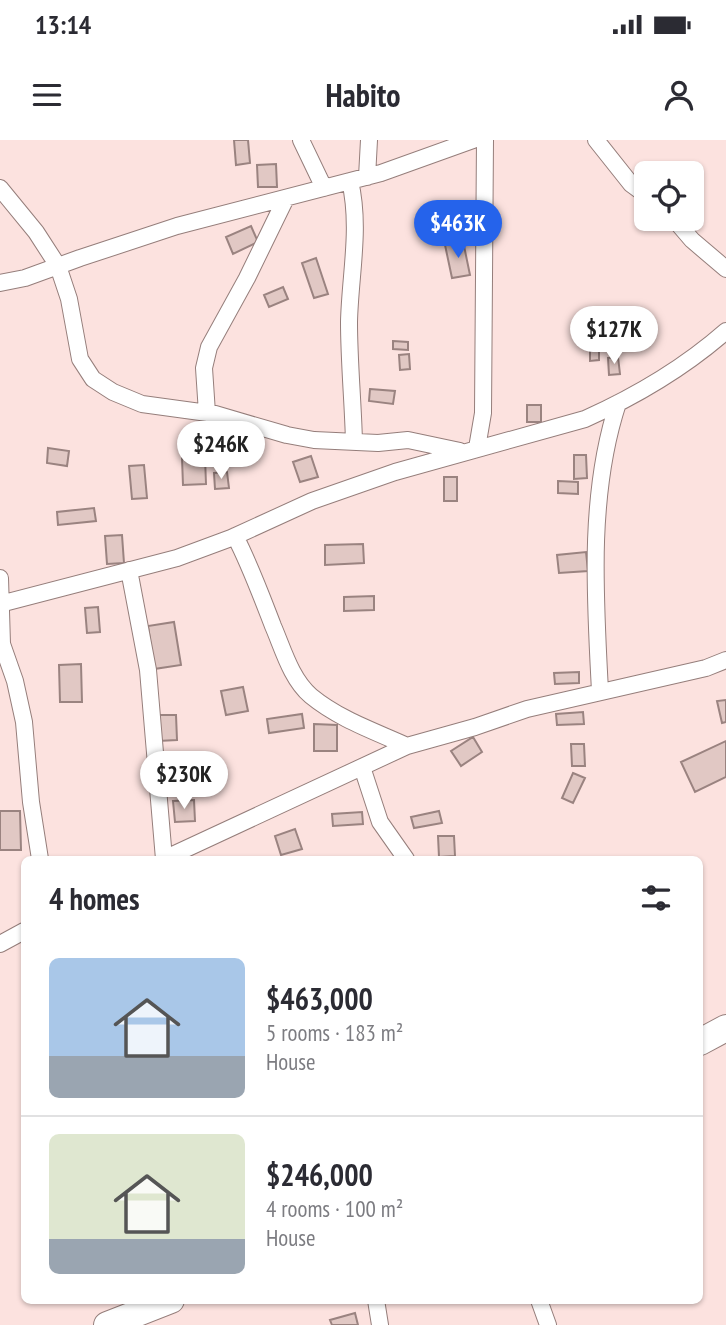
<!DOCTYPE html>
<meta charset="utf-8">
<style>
:root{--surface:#fff;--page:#f7f7f7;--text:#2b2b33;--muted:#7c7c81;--line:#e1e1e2;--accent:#2563eb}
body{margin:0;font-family:"PT Sans Narrow",sans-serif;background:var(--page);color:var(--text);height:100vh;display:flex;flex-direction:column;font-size:26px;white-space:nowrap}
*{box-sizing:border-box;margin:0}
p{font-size:23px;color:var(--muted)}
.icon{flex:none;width:38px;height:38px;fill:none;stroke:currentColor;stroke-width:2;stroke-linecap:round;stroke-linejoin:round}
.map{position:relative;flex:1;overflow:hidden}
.drawer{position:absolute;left:21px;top:716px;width:682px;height:448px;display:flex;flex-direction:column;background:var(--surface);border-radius:10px;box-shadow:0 2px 5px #0004}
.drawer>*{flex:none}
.tools{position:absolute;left:634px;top:21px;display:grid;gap:14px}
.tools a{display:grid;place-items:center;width:70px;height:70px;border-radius:10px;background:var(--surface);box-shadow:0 2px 5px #0004;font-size:35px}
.price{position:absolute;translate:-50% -60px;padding:0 16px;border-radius:24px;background:#fff;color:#222;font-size:23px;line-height:46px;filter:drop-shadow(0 2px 4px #0008)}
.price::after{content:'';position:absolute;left:50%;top:42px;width:21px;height:16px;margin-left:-10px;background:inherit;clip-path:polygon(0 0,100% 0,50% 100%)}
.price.selected{background:var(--accent);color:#fff}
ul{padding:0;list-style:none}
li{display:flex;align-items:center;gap:21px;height:175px;padding:0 28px}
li+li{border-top:2px solid var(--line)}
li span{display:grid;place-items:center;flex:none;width:196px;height:140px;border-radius:10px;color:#555}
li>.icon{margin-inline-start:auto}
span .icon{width:84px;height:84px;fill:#fffc;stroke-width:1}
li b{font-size:30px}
h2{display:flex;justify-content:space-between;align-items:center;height:84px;padding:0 28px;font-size:30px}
.status{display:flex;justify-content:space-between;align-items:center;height:49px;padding:0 35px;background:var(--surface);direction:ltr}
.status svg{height:19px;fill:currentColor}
header{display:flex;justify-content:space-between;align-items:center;height:91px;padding:0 28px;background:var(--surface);font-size:32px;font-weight:700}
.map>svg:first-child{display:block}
.building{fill:#e1c8c4;stroke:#9a8380;stroke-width:2}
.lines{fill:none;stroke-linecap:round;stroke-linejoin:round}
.minor-casing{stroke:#957e7b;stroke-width:18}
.trunk-casing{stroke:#957e7b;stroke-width:28}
.minor{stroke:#fff;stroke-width:16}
.trunk{stroke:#fff;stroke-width:26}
</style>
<div class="status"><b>13:14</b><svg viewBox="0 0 49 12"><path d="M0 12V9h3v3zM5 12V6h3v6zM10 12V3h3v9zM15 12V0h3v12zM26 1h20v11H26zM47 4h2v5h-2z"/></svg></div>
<header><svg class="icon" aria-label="menu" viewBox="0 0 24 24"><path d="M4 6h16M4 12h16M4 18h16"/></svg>Habito<svg class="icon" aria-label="person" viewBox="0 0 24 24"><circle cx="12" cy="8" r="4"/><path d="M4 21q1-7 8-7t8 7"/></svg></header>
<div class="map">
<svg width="726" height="1185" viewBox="0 0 726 1185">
<rect width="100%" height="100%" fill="#fce2df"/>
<path class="building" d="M234 0H248L250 23 236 25Z
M276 24 277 47H258L257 25Z
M251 86 258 102 233 114 226 97Z
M463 101 470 135 452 138 445 105Z
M316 118 328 154 314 158 302 123Z
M283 147 288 159 269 167 264 155Z
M590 200H599V220L590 221Z
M393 201 408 202V210L393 209Z
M409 214 410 229 400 230 399 215Z
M618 217 620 234 609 235 608 218Z
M370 249 395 251 393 264 369 261Z
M527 265H541V282H527Z
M48 308 69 311 67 326 47 323Z
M574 315H586L587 338 574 339Z
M311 316 318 337 300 342 293 322Z
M205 317 206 344 183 345 182 318Z
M144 325 147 358 132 359 129 326Z
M227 332 229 348 215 349 214 333Z
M444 337H457V361H444Z
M558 341 578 342V354L558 353Z
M94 368 96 381 58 385 57 372Z
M122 395 124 423 107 424 105 396Z
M363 404 364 423 325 425V405Z
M586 412 588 431 559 433 557 415Z
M374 456V470L344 471V457Z
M98 467 100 492 87 493 85 468Z
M174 482 181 525 154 529 148 486Z
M81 524 82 562H60L59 525Z
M579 532V543L555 544 554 533Z
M243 547 248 571 226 575 221 551Z
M726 560V582L722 583 717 561Z
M583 572 584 584 557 585 556 574Z
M302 574 304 588 269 593 267 579Z
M158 575H176L177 600 158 601Z
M314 584 337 585V611H314Z
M473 597 482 612 461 626 451 611Z
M726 601V637L695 652 681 622Z
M571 604H584L585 626H572Z
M573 633 585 638 573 663 562 658Z
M194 660 195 681 175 682 173 661Z
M0 671H20L21 710H0Z
M439 671 442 683 414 688 411 677Z
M362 672 363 684 333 686 332 674Z
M295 689 302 709 281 715 275 696Z
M438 696H454L455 716 439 717Z
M355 1173 358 1185H332L330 1180Z"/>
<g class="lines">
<defs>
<path id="minor" d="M301 0 324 48
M596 0 631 44 646 55
M367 37 369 0
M350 41C361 88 350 135 349 182 349 222 353 262 354 302
M0 48 36 92 58 126 69 159 80 219 93 239 113 252 142 264 215 274 287 295 314 300 378 303 408 300 460 311
M674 79 692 100 726 129
M0 143 25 138 80 118 177 86 381 33 473 0
M207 273 204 228 209 207 247 138 286 58
M477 308 483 273 485 0
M235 396C250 425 261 455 273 486 283 509 291 539 311 556 339 579 374 591 407 606
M129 430 148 530 164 719 407 606 475 587 527 569 706 528 726 520
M0 438 2 504 15 541 24 582 31 662 40 719
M0 464 177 418 231 398 312 361 395 332 585 279C634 257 685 227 726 191
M600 551C595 456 588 354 618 263
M362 627 380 682 406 719
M0 804 24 791
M376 1160 380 1185
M539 1160 548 1185"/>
<path id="trunk" d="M700 902 726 888
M107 1185 171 1160"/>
</defs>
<use href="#minor" class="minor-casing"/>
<use href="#trunk" class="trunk-casing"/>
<use href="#minor" class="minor"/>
<use href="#trunk" class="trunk"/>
</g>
</svg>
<div class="tools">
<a><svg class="icon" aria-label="locate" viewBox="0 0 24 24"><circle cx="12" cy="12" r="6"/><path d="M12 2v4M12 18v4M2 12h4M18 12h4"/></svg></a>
</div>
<b class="price selected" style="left:458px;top:120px">$463K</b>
<b class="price" style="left:614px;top:226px">$127K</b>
<b class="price" style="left:221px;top:341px">$246K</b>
<b class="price" style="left:184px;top:671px">$230K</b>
<section class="drawer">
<h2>4 homes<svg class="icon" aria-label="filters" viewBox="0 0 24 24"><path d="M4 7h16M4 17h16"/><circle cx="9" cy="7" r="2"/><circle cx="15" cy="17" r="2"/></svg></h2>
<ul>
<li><span style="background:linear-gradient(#a9c7e8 70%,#9aa5b1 0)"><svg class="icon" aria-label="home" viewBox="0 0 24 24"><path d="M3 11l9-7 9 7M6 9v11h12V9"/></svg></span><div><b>$463,000</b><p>5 rooms · 183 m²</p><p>House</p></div></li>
<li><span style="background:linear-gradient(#dfe7d0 75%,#9aa5b1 0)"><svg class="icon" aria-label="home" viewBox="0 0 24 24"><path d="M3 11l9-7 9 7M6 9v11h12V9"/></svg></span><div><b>$246,000</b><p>4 rooms · 100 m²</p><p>House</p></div></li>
</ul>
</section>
</div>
